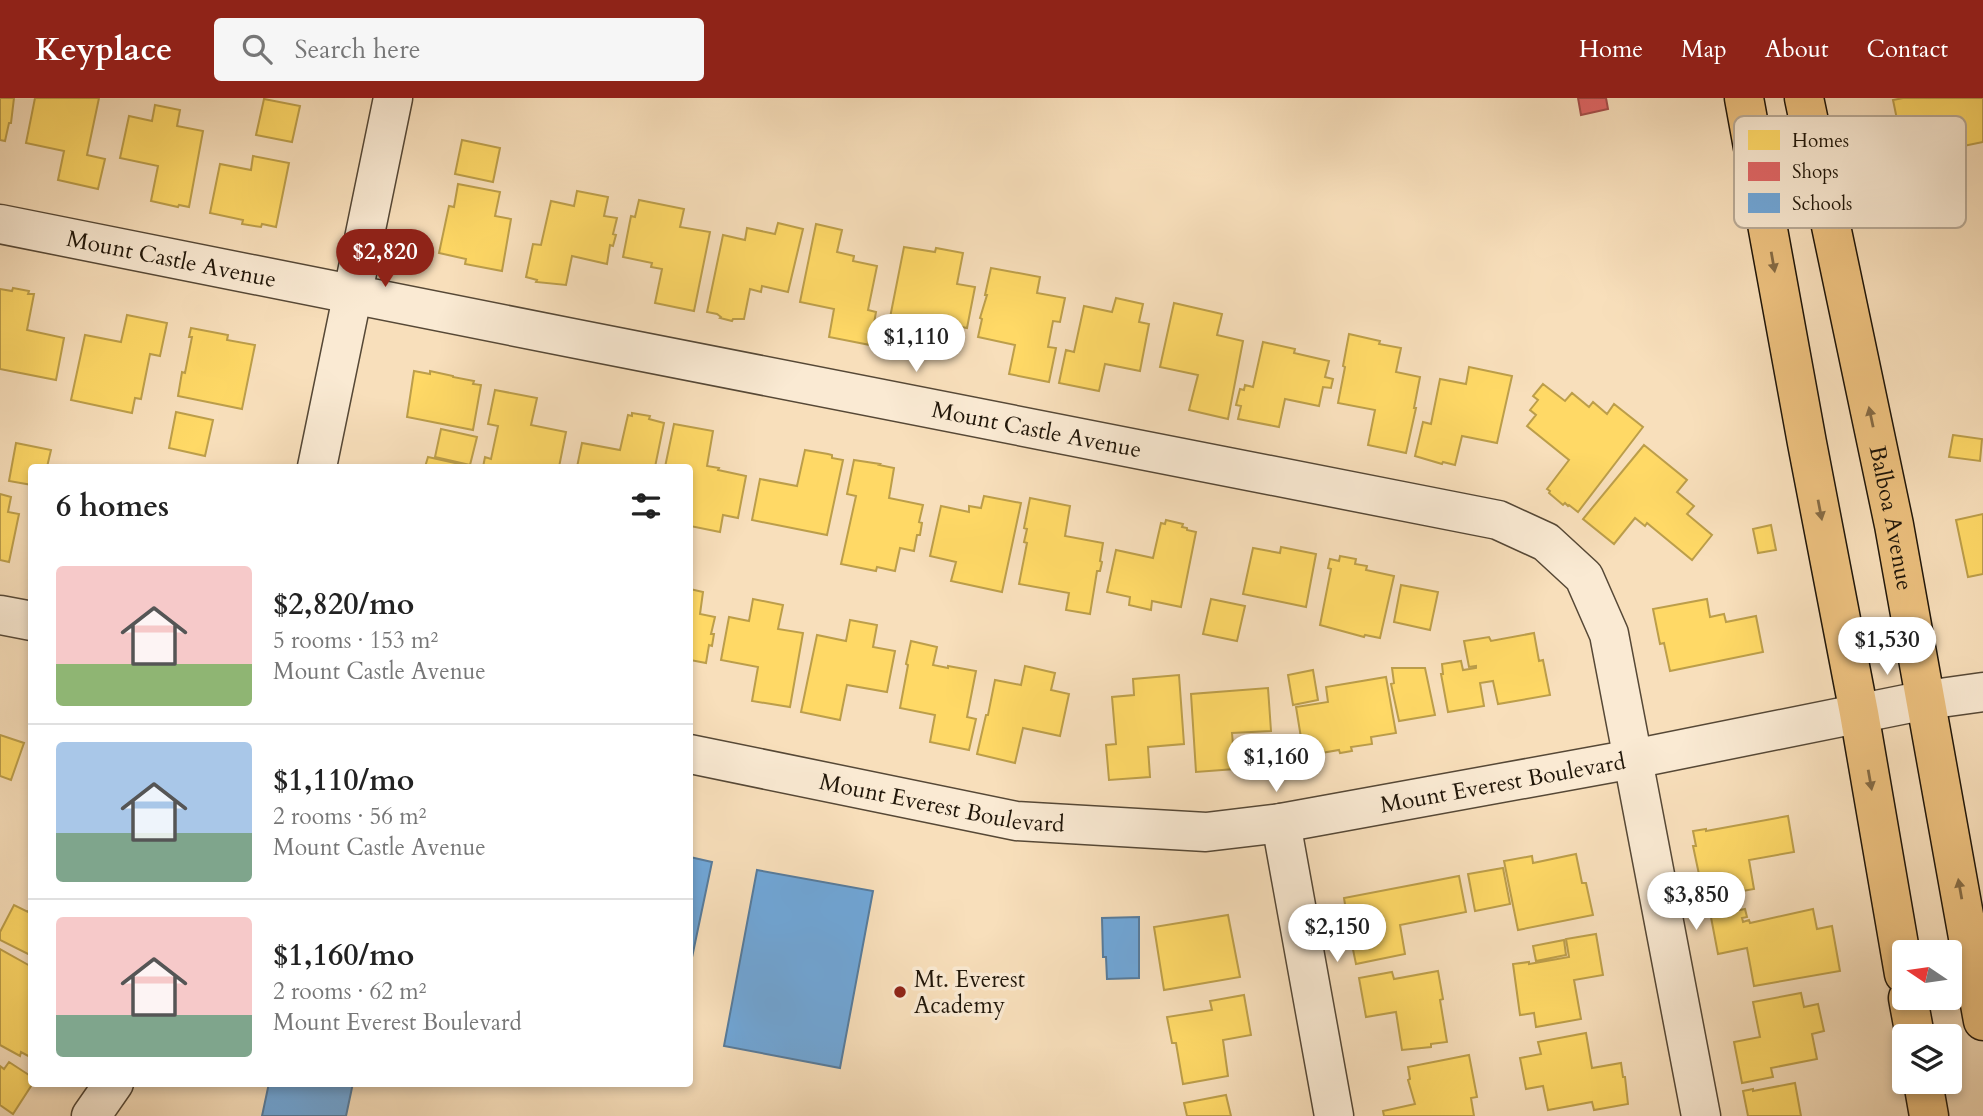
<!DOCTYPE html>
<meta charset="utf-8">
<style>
:root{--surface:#fff;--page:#f6f6f6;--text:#222;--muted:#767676;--line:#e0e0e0;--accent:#8f2418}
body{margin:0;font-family:Cardo,serif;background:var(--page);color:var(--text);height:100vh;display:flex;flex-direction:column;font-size:26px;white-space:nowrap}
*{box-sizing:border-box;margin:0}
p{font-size:23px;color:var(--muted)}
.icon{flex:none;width:38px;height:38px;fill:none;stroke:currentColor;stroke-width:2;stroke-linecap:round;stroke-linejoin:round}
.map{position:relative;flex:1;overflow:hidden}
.side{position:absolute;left:28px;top:366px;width:665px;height:623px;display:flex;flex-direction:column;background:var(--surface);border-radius:7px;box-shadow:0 4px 10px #0003}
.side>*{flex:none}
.needle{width:46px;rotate:283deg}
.tools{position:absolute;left:1892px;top:842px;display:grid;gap:14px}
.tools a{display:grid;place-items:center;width:70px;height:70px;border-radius:7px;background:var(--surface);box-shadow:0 4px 10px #0003;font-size:35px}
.price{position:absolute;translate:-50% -60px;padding:0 16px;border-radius:24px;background:#fff;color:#222;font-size:23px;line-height:46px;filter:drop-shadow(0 2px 4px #0008)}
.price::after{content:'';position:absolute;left:50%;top:42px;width:21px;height:16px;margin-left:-10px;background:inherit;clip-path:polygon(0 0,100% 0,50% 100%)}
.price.on{background:var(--accent);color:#fff}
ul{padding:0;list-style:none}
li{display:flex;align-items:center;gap:21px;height:175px;padding:0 28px}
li+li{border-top:2px solid var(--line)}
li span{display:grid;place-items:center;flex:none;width:196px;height:140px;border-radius:7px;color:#555}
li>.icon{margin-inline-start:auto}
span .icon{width:84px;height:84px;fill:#fffc;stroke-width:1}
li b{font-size:30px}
h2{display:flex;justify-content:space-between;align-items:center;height:84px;padding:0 28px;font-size:30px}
header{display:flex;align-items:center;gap:42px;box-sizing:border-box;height:98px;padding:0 35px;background:var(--accent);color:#fff}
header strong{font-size:33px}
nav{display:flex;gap:38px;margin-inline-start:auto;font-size:24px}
.search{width:490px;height:63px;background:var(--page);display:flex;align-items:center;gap:18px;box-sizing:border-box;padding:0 24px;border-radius:7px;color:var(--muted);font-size:26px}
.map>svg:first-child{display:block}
.homes{fill:#ffd966;stroke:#bc9e4a;stroke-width:2}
.shops{fill:#e06666;stroke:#a64e4a;stroke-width:2}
.schools{fill:#6fa8dc;stroke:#577c9d;stroke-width:2}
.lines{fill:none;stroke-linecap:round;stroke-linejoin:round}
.minor-casing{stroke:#564836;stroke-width:41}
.major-casing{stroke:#201609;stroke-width:41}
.minor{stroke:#faead3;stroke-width:38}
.major{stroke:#ecc07e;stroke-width:38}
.oneway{fill:#866b44}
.poi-dot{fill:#8f2418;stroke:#faead3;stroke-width:2.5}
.labels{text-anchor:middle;stroke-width:7;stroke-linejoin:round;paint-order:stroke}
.street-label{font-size:23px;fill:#201609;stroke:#faead3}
.poi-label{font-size:23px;fill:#201609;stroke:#faead3;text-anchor:start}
.key{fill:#faead3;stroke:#b9aa96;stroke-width:2}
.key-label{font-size:19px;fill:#201609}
</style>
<header>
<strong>Keyplace</strong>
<div class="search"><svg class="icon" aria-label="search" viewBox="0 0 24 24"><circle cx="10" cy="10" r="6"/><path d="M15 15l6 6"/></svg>Search here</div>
<nav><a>Home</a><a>Map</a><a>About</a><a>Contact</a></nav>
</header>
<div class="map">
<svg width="1983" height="1018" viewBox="0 0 1983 1018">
<rect width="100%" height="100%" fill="#f8dfbb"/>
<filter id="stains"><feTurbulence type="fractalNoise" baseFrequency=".00286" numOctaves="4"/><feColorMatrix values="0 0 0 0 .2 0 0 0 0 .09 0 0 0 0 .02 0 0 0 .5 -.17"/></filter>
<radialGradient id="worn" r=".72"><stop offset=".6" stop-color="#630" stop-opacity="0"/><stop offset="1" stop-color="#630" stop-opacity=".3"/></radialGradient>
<path class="homes" d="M0 0H14L11 25H9L5 43 0 42Z
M35 0H99L87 57 105 61 98 91 58 82 64 53 26 45Z
M1903 0H1983V44L1905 60 1893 2Z
M264 1 300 8 292 44 256 37Z
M155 7 180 12 177 28 203 33 189 109 179 107 178 109 151 103 158 68 120 60 129 18 152 23Z
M462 42 500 50 493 84 455 76Z
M253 58 289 65 276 129 262 126 261 129 242 126 243 122 210 115 220 66 251 72Z
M458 86 500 94 495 118 511 121 502 173 465 166 466 161 439 155 449 108 454 109Z
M577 93 608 99 604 118 617 120 613 136 616 137 613 148 610 147 607 166 572 158 566 187 536 184 537 182 526 179 533 146 541 147 551 103 574 108Z
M639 102 684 111 680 129 710 134 694 213 655 205 662 171 651 169 652 165 623 159 631 118 635 119Z
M778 125 803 131 788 194 762 188 761 194 750 191 744 221H733L732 223 720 220 721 219 717 216 707 214 723 137 745 142 747 130 775 136Z
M816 126 842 132 837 154 854 158 853 163 877 168 868 212 876 214 870 247 829 239 834 211 800 204Z
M904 149 935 154 936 150 963 155 957 186 975 189 967 230 929 223 922 257H918L917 260 899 256V252L884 250Z
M991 170 1040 179 1037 195 1065 200 1060 224 1053 223 1048 249 1056 250 1049 284 1009 276 1015 247 978 239 982 221 980 220 987 197H985Z
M13 190 29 193 28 196H34L27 232 64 240 56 282 0 271V191L12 193Z
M1116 200 1143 206 1139 224 1149 226 1140 273 1105 266 1099 293 1059 285 1066 252 1074 254 1084 208 1112 214Z
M1174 205 1222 216 1217 237 1243 243 1228 321 1189 312 1198 277 1160 269Z
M127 217 167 225 160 258 150 256 141 301 135 300 132 315 71 302 85 237 121 244Z
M191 230 228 237 227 242 255 247 242 311 178 298 182 274 185 275 192 239H189Z
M1349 236 1380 243 1379 246 1401 250 1396 274 1420 279 1414 310H1416L1406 355 1368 347 1375 312 1338 305 1345 269 1343 268Z
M1263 244 1295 251 1294 255 1329 263 1325 279 1333 281 1331 290 1323 289 1319 308 1285 301 1279 329 1238 321 1241 308 1236 307 1240 291 1244 292 1245 287 1253 289Z
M1469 269 1512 278 1497 345 1462 338 1455 367 1443 364 1442 366 1415 358 1423 324 1431 326 1440 281 1466 286Z
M414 273 430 276V273L453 278V279L474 283 473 286 481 287 473 332 407 319Z
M1543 286 1565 303 1572 295 1589 309 1593 304 1607 316 1614 306 1643 329 1578 414 1569 407 1568 408 1565 405 1563 407 1549 395 1550 393 1547 391 1569 362 1527 328 1536 317 1530 312 1538 302 1533 298Z
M495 292 537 300 531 327 566 334 559 369H483L485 359 491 361 498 328 488 326Z
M176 314 213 322 205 358 169 350Z
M632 315 650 318 649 321 664 325 655 369H577L582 345 620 352 628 317 632 318Z
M674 326 713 333 707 368 719 370 718 372 746 378 738 420 723 417 720 434 690 428V369H665Z
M441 331 477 339 470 367 435 359Z
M1953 337 1982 341 1980 363 1949 359Z
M16 345 51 352 47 369H32V387L9 383Z
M1644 347 1687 382 1677 394 1694 408 1687 416 1712 437 1692 462 1647 425 1645 428 1635 420 1614 446 1583 421Z
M805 352 828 356 832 357V360L843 362 827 437 752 422 760 381 797 388Z
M428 359 464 367V369H425Z
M854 362 880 366 879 367 894 370 889 400 923 407 919 424 922 425 920 437H917L914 453 900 450 895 473 877 469 876 473 841 466 856 398 847 396Z
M0 396 11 399 8 414 19 416 9 464 0 462Z
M984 398 1021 405 1002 494 951 483 956 464 930 458 941 408 969 414V408L981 410Z
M1030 400 1070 408 1065 438 1103 445 1100 463 1102 464 1100 473H1097L1090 516 1066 512 1069 495 1019 486 1027 445 1024 444 1027 431 1024 430Z
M1983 416V476L1968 479 1956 422Z
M1166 422 1183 426 1182 429 1187 430V432L1196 434 1181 509 1152 503 1151 512 1129 507 1130 499 1107 494 1116 452 1153 460 1161 425 1165 426Z
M1771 427 1776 452 1758 455 1753 431Z
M1281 449 1316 456 1306 509 1243 496 1253 450 1280 455Z
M1340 458 1356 461 1355 466 1367 468 1366 472 1394 478 1380 540 1365 537 1364 539 1320 527 1331 471 1328 470 1330 461 1339 463Z
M1401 487 1438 494 1430 532 1394 524Z
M690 491 703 494 700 516 715 519 711 536H714L712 548 709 547 706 565 690 562Z
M753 501 783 507 778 531 803 535 790 609 752 603 758 569 721 562 729 519 749 523Z
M1211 501 1245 508 1237 543 1203 536Z
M1707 501 1710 519 1724 516 1726 524 1756 518 1763 554 1670 573 1664 545 1660 546 1653 511Z
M850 522 877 527 873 549 895 553 887 594 847 587 840 622 801 614 817 537 846 543Z
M1534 535 1539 563 1543 562 1550 597 1498 606 1493 583 1480 585 1484 608 1448 614 1441 576H1443L1442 566 1461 563 1463 572 1476 570V568L1469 569 1464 543 1489 539 1491 543Z
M911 543 937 549 933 567 948 570V568L976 573 967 619 976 621 969 652 930 644 935 617 900 610 908 567 906 566Z
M1025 568 1055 575 1051 592 1069 596 1060 638 1023 630 1015 665 977 656 986 617H988L995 582 1021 587Z
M1392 570H1425L1435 617 1399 623 1391 586 1394 585Z
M1313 572 1318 602 1293 607 1288 577Z
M1179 577 1184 646 1148 649 1150 679 1109 682 1106 647 1116 646 1112 599 1134 597 1133 581Z
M1386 579 1396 635 1371 639 1372 646 1351 649 1352 653 1340 655 1339 652 1304 658 1296 609 1328 604 1326 589Z
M1268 590 1271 633 1232 635 1235 671 1196 674 1191 596Z
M0 637 24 645 11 682 0 678Z
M1788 718 1794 754 1749 762 1754 791 1704 800 1693 748H1696L1693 733 1706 731V733Z
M1576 756 1582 785H1586L1593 817 1518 832 1504 763 1532 758 1533 765Z
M1503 770 1510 806 1475 813 1468 776Z
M1459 778 1466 814 1400 827 1405 856 1356 866 1349 832 1345 833 1343 820 1347 819 1344 800Z
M32 806V854L30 857 0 842V834L14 807 28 814Z
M1740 809V812L1745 811 1747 819 1742 820 1743 824 1749 822 1750 825 1813 811 1817 831 1832 828 1840 873 1754 888 1747 850 1718 856 1710 814Z
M1228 817 1240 879 1164 892 1154 829Z
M1596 836 1603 877 1574 882 1581 921 1536 929 1534 915 1520 917 1513 866 1529 864V866L1569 859 1566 841Z
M1564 842 1566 857 1536 863 1533 848Z
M0 851 32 869V960L21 954 20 958 0 947Z
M1438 873 1443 901 1440 902 1447 944 1431 946V949L1402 952 1396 914 1366 919 1359 880 1392 874 1394 881Z
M1801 895 1804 909 1818 906 1824 933 1812 936 1817 961 1771 970 1773 979 1742 985 1734 944 1760 939 1753 904Z
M1244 897 1251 937 1223 942 1228 978 1183 986 1176 945H1172L1167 919 1212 912 1210 903Z
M1586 935 1592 970 1621 965 1623 979H1625L1628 1006 1594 1012 1592 1004 1548 1012 1543 988 1526 991 1520 960 1541 956 1538 944Z
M1469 957 1477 999 1471 1000 1474 1018H1384L1383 1013 1415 1006 1408 982 1410 981 1408 969Z
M9 964 32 979 33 985 13 1016 0 1007V968L4 971Z
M1795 985 1801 1018H1748L1743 993 1753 991V993Z
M1226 997 1231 1018H1187L1184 1005Z"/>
<path class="shops" d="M1578 0H1606L1608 11 1581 17Z"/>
<path class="schools" d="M690 759 712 764 690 869Z
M757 772 873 793 840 970 724 948Z
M1139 819V880L1107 881 1106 859H1103L1102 820Z
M269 985H353L346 1018H262Z"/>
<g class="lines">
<defs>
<g id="minor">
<path id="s1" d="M0 126C499 227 998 323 1498 422L1546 444 1584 479 1609 536 1701 1018"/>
<path d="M317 369 393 0"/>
<path d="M0 517 32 523"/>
<path id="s2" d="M690 656 1016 723 1206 734 1281 725 1633 661 1926 602 1983 594"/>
<path d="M1281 725 1334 1018"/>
<path d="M91 1018 114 985"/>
</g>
<g id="major">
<path d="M1744 0 1807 345 1859 615 1904 876"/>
<path id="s3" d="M1804 0 1894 427 1983 923"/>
<path d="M1908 900 1915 938"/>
<path d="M1923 984 1929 1018"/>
</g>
</defs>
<use href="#minor" class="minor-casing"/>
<use href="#major" class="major-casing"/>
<use href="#minor" class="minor"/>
<use href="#major" class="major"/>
</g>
<defs><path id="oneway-solid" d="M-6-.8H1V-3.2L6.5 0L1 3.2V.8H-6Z" transform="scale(1.75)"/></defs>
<g class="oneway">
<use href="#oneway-solid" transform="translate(1773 164) rotate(80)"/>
<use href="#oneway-solid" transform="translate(1871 319) rotate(-102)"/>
<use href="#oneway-solid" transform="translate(1820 412) rotate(79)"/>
<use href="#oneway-solid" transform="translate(1870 682) rotate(80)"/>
<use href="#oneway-solid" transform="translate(1960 791) rotate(-100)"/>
</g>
<circle class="poi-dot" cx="900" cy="894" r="7"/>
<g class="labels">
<g class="street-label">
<text dy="8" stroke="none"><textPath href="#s1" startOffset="175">Mount Castle Avenue</textPath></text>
<text dy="8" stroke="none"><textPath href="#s1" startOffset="1057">Mount Castle Avenue</textPath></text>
<text dy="8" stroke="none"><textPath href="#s3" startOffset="429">Balboa Avenue</textPath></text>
<text dy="8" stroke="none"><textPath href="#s2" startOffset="824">Mount Everest Boulevard</textPath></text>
<text dy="8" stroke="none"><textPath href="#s2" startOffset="257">Mount Everest Boulevard</textPath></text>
</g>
<g class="poi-label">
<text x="914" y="889">Mt. Everest<tspan x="914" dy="26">Academy</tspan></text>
</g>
</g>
<rect x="1734" y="18" width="232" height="112" rx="10" class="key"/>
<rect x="1748" y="32" width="32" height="20" fill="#ffd966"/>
<rect x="1748" y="64" width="32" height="19" fill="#e06666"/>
<rect x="1748" y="95" width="32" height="20" fill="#6fa8dc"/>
<g class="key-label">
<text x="1792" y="49">Homes</text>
<text x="1792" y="80">Shops</text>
<text x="1792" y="112">Schools</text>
</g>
<rect width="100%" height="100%" filter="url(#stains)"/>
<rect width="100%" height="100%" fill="url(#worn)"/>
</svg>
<div class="tools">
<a><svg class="needle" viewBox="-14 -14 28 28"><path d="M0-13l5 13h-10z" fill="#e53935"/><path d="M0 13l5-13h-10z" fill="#767676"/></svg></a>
<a><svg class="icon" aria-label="layers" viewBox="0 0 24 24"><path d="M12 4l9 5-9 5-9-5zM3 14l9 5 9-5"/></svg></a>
</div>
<b class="price on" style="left:385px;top:191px">$2,820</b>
<b class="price" style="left:916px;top:276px">$1,110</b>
<b class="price" style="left:1887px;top:579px">$1,530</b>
<b class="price" style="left:1276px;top:696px">$1,160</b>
<b class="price" style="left:1696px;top:834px">$3,850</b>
<b class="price" style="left:1337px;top:866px">$2,150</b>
<section class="side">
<h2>6 homes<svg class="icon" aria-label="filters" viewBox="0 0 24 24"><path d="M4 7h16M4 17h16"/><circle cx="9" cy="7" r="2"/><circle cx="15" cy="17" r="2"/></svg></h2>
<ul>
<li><span style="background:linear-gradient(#f6c9c9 70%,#8fb573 0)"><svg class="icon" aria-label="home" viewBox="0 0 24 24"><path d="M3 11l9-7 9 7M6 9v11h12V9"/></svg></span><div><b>$2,820/mo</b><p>5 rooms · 153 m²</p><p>Mount Castle Avenue</p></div></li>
<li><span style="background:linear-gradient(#a9c7e8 65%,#7fa58c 0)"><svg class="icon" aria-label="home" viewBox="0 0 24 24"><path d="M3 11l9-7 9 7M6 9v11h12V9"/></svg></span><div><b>$1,110/mo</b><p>2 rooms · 56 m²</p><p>Mount Castle Avenue</p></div></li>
<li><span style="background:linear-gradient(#f6c9c9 70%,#7fa58c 0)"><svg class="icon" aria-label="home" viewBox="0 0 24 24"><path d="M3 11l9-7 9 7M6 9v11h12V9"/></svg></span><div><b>$1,160/mo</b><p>2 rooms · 62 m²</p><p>Mount Everest Boulevard</p></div></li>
</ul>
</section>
</div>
